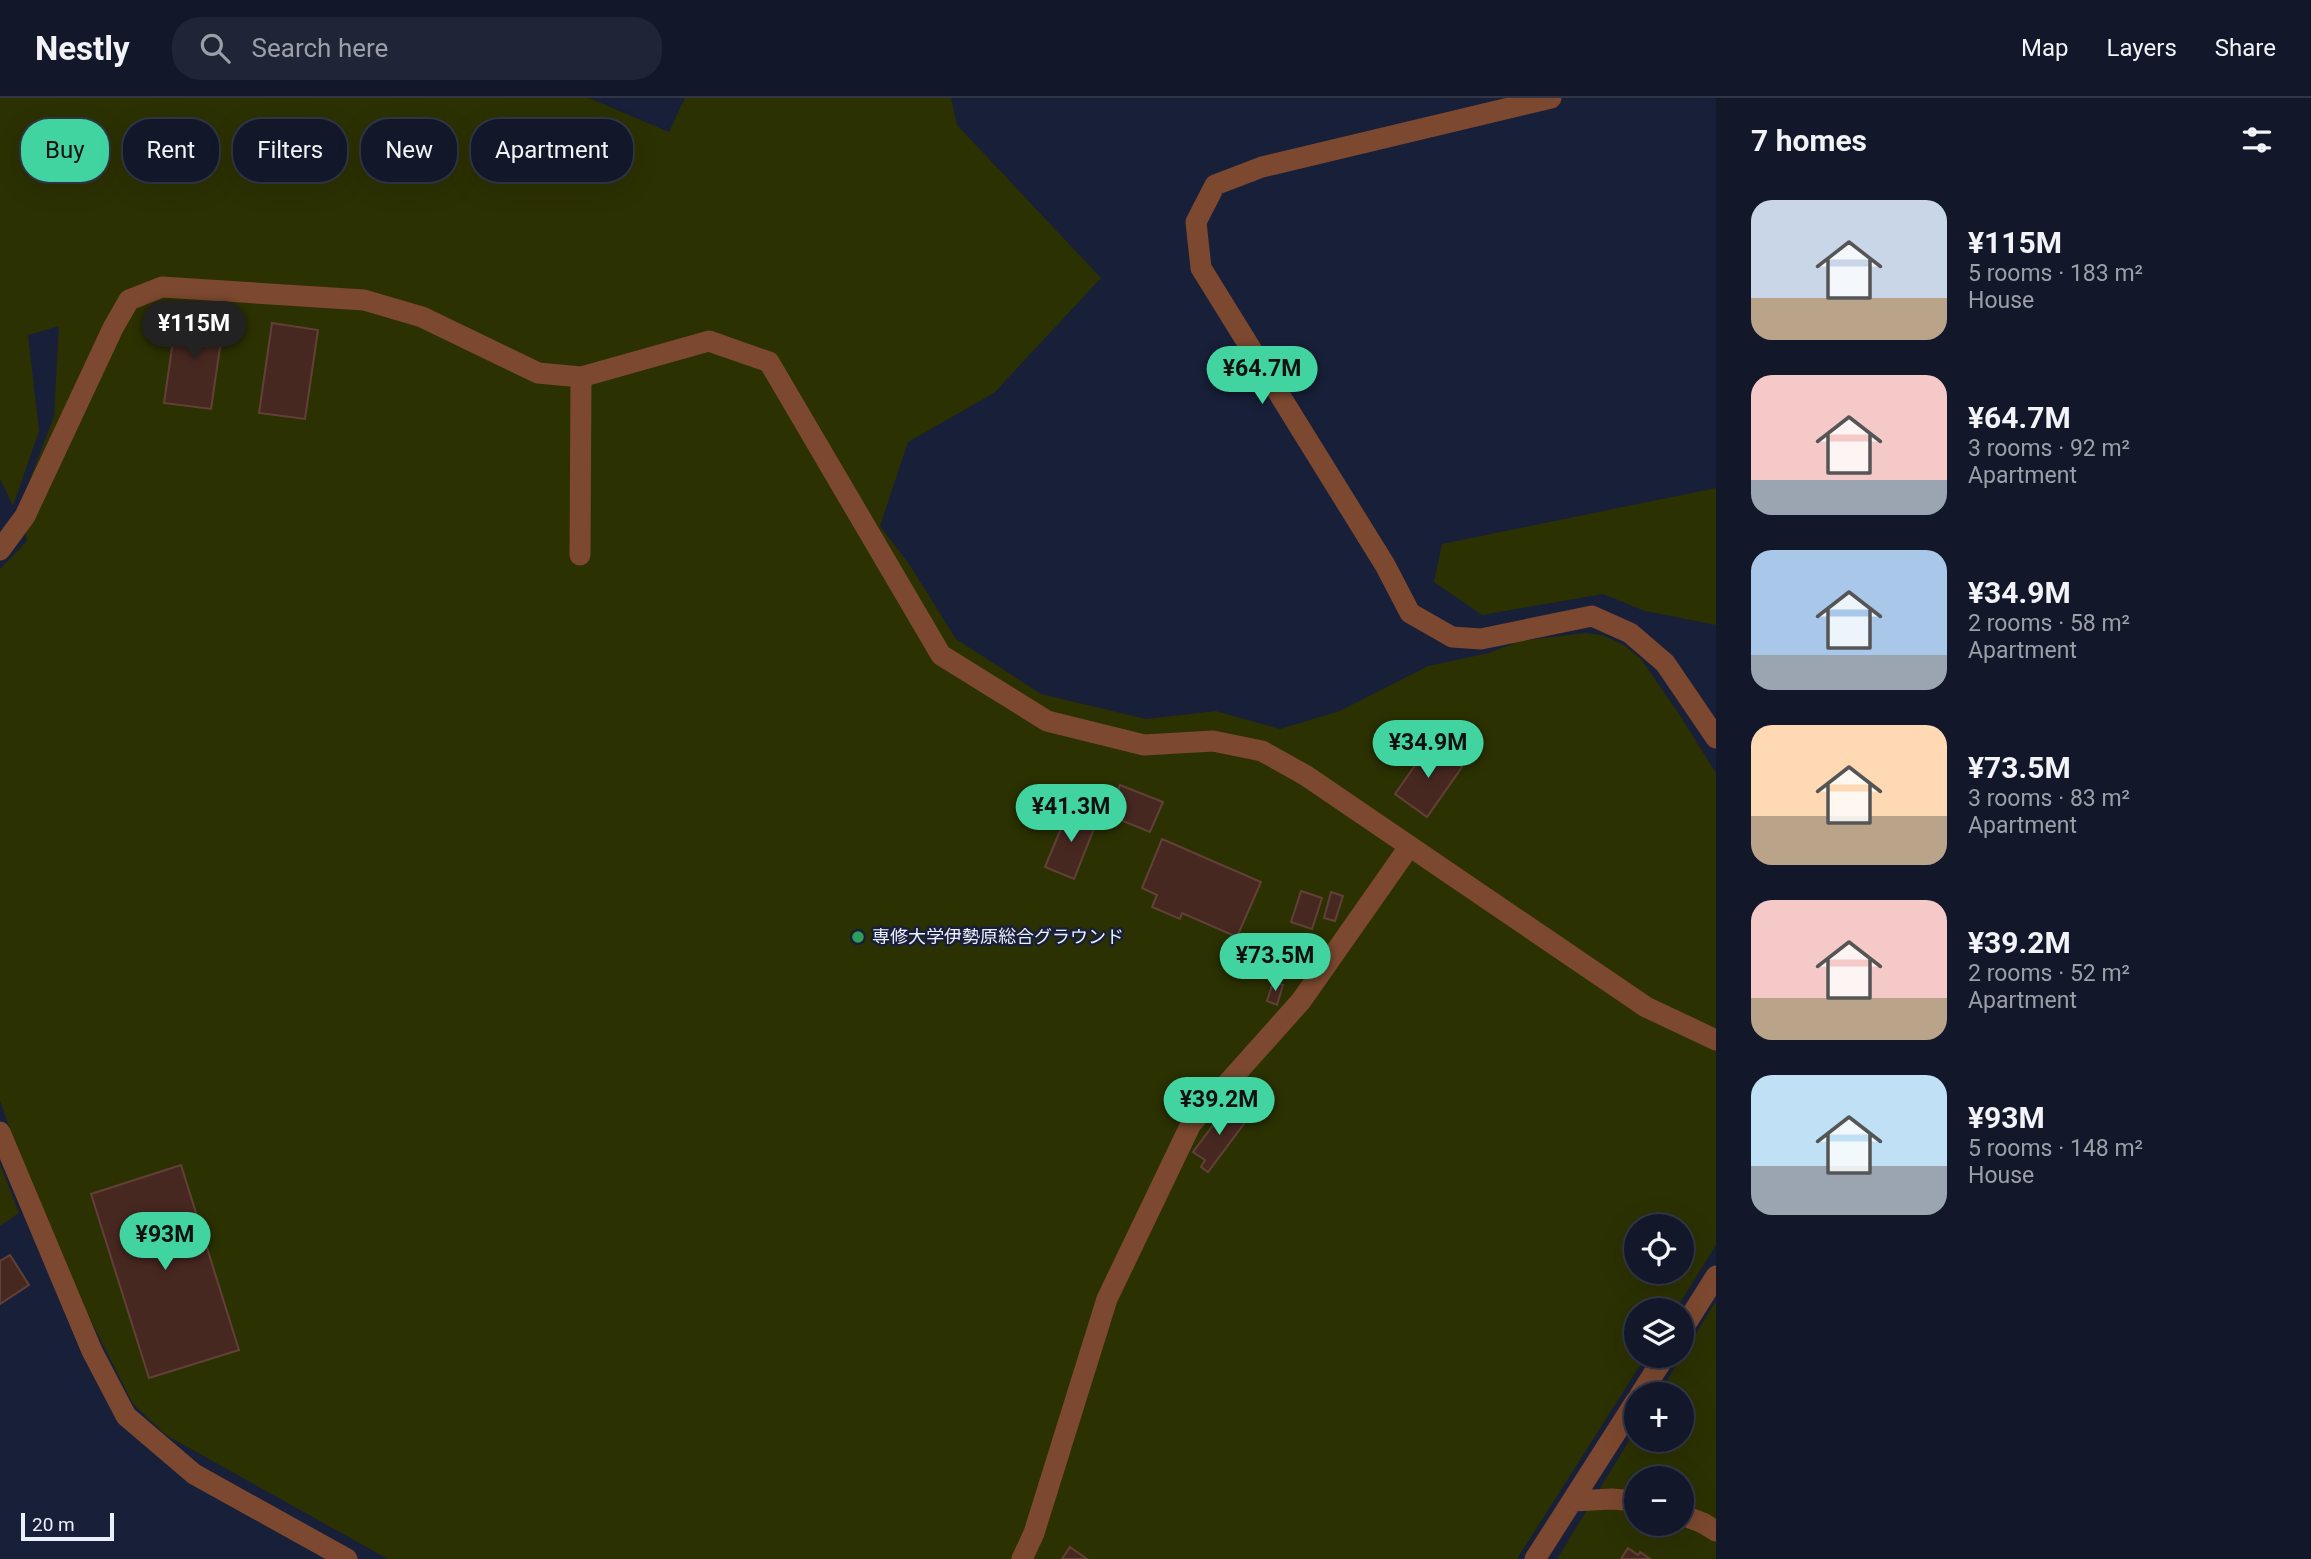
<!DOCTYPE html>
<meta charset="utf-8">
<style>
:root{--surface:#12172a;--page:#1f2436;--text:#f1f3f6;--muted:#9c9fa8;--line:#313647;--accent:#41d4a1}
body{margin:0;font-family:Roboto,"Noto Sans JP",sans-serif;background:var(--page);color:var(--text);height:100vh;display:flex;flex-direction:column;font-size:26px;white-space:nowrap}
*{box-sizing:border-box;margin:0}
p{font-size:23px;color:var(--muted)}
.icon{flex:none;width:38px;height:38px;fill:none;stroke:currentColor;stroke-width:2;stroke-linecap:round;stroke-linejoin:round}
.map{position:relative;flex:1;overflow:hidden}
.drawer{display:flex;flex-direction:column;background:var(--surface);width:595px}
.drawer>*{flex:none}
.top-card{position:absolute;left:21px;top:21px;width:665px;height:63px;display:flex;gap:14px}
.controls{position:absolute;left:1624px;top:1116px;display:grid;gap:14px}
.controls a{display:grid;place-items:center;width:70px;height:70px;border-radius:50%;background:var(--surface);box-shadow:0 7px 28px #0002,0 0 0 2px var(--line);font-size:35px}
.scale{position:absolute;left:21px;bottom:18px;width:93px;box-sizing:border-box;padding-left:7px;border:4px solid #ebf0fe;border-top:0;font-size:19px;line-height:24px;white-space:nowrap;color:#ebf0fe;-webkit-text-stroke:5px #181f38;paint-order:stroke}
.price{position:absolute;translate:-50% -60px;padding:0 16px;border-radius:24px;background:var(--accent);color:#111;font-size:23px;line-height:46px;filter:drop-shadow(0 2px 4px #0008)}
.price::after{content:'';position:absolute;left:50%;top:42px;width:21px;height:16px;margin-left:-10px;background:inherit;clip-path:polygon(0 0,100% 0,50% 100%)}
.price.selected{background:#222;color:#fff}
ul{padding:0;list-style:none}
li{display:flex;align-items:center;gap:21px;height:175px;padding:0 35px}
li span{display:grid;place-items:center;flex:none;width:196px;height:140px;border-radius:21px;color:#555}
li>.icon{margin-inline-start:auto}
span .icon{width:84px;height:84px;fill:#fffc;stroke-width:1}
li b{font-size:30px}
h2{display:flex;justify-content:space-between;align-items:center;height:84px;padding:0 35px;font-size:30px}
.pill{padding:0 24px;border-radius:28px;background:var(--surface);box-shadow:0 7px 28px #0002,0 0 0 2px var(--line);font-size:24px;line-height:63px}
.pill.selected{background:var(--accent);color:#111}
header{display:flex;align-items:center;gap:42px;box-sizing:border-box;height:98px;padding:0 35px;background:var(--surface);border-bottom:2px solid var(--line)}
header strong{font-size:33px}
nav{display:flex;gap:38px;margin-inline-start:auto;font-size:24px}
.search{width:490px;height:63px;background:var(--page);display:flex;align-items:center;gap:18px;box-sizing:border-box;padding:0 24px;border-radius:28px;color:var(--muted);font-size:26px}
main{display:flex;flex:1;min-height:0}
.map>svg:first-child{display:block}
.green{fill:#2c3102;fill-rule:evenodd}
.building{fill:#472820;stroke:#614137;stroke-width:2}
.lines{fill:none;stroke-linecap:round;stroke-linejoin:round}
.minor{stroke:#7c482f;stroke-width:21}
.leisure-dot{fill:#2e9e5b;stroke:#181f38;stroke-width:2.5}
.labels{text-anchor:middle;stroke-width:5;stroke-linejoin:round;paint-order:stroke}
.poi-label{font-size:18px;fill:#ebf0fe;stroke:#181f38;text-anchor:start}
</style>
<header>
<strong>Nestly</strong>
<div class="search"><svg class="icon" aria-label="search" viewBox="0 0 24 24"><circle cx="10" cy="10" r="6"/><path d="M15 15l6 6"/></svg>Search here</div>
<nav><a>Map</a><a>Layers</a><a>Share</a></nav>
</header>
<main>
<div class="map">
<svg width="1716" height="1461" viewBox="0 0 1716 1461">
<rect width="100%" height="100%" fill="#181f38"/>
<path class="green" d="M0 0H589L669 34 685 0H951L957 27 1101 180 994 295 908 344 880 428 909 466 956 541 1041 596 1146 621 1216 613 1280 631 1340 613 1428 568 1489 555 1520 543 1585 535 1602 537 1624 547 1641 561 1681 619 1716 675V1147L1675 1213H1636V1258H1646L1517 1461H388L166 1337 133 1306 90 1221 33 1095 0 1003V471L27 443 20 408 54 318 59 228 28 237 39 333 13 408 0 381ZM1636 1129H1682V1174H1636Z
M1716 390V527L1645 513 1603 496 1482 517 1434 484 1442 446Z
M0 1066 19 1115 0 1128Z
M1716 1203V1461H1557L1636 1331V1342H1682V1297H1658ZM1636 1381H1682V1426H1636Z"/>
<path class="building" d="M177 215 224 222 211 311 164 305Z
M272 225 318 232 305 321 259 315Z
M1430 646 1462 669 1427 719 1395 696Z
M1120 687 1163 704 1150 734 1108 717Z
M1069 711 1097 723 1074 781 1045 769Z
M1162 741 1261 784 1237 839 1182 815 1180 821 1152 809 1157 797 1142 790Z
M1301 793 1322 800 1312 831 1291 824Z
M1331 794 1343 798 1335 823 1324 820Z
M1280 861 1288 863 1284 878 1276 876Z
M1273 884 1283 887 1277 907 1267 903Z
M1223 1006 1246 1023 1208 1074 1201 1069 1205 1062 1193 1054 1219 1019 1215 1016Z
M181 1067 239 1252 149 1280 91 1096Z
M10 1157 29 1187 0 1206V1163Z
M1070 1449 1087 1461H1062Z
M1628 1450 1638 1457 1640 1454 1650 1461H1621Z"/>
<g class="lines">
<path class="minor" d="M1551 0 1262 69 1215 87 1196 124 1201 170 1385 467 1410 515 1452 539 1481 541 1592 518 1630 535 1665 565 1716 640
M0 452 25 418 113 230 129 202 162 189 364 202 422 219 538 275 581 279 709 243 769 264 941 557 1047 623 1144 647 1213 643 1262 653 1305 677 1646 909 1716 942
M580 457 581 279
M0 1034 92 1253 126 1318 194 1376 347 1461
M1682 1232 1716 1178
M1640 1297 1665 1258
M1573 1403 1612 1401 1636 1403
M1682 1417 1703 1425 1716 1433
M1022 1461 1034 1435 1107 1201 1191 1026 1301 903 1409 749
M1535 1461 1636 1303"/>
</g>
<circle class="leisure-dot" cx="858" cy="839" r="7"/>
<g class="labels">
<g class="poi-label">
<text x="872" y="845">専修大学伊勢原総合グラウンド</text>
</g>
</g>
</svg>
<div class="controls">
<a><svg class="icon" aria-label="locate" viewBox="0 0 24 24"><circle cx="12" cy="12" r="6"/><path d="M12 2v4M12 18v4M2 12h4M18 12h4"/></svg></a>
<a><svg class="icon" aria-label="layers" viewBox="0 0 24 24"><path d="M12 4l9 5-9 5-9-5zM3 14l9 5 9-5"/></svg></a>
<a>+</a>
<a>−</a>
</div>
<div class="scale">20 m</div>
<b class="price selected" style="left:194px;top:263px">¥115M</b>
<b class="price" style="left:1262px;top:308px">¥64.7M</b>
<b class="price" style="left:1428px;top:682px">¥34.9M</b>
<b class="price" style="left:1071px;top:746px">¥41.3M</b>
<b class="price" style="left:1275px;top:895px">¥73.5M</b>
<b class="price" style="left:1219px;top:1039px">¥39.2M</b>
<b class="price" style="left:165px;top:1174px">¥93M</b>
<div class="top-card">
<a class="pill selected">Buy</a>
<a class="pill">Rent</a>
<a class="pill">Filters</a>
<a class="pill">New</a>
<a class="pill">Apartment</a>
</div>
</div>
<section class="drawer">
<h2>7 homes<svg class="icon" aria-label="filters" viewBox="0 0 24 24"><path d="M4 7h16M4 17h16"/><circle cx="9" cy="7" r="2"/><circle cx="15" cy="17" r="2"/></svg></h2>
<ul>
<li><span style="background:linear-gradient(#c9d6e8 70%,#b9a48a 0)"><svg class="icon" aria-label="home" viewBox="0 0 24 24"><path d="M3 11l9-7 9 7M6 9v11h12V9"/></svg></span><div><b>¥115M</b><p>5 rooms · 183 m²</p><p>House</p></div></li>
<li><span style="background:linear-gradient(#f6c9c9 75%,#9aa5b1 0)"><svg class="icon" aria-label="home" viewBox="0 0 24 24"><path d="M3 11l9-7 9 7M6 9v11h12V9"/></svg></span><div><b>¥64.7M</b><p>3 rooms · 92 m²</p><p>Apartment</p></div></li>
<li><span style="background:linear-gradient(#a9c7e8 75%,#9aa5b1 0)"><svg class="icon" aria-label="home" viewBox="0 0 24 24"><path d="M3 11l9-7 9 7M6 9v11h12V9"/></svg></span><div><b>¥34.9M</b><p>2 rooms · 58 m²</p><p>Apartment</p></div></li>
<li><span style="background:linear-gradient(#ffd9b3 65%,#b9a48a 0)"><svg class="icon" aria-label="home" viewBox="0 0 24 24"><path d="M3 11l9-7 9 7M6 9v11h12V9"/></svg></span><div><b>¥73.5M</b><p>3 rooms · 83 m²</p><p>Apartment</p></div></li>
<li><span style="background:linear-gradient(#f6c9c9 70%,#b9a48a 0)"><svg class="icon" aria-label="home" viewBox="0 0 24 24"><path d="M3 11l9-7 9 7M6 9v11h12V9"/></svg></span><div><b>¥39.2M</b><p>2 rooms · 52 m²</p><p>Apartment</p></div></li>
<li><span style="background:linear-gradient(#bfe0f5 65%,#9aa5b1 0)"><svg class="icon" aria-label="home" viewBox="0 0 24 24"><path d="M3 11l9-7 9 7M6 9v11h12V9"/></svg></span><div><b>¥93M</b><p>5 rooms · 148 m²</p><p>House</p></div></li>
</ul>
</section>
</main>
